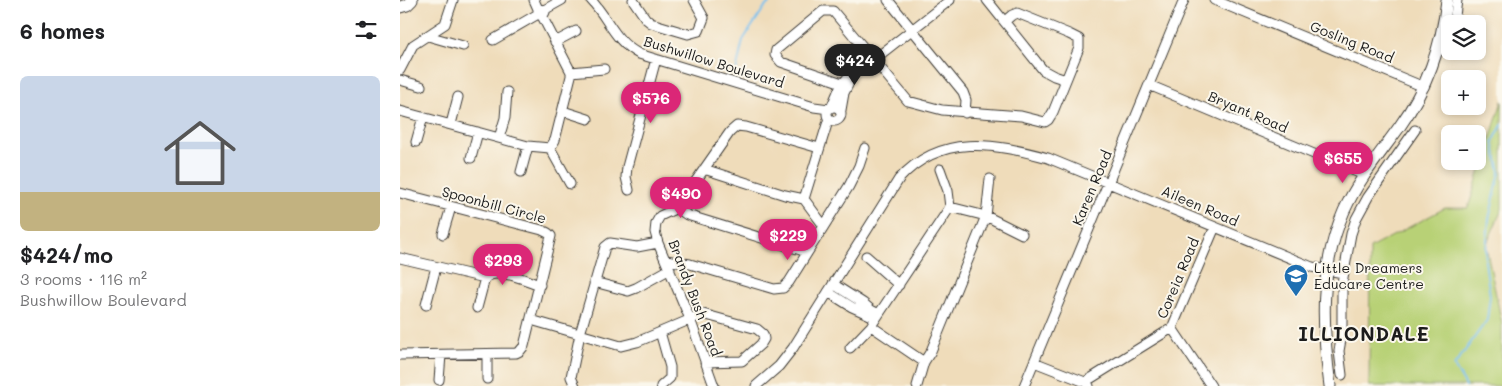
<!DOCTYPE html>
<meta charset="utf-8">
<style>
:root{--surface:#fff;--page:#f6f6f6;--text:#202124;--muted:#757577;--accent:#db2777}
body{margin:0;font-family:Mali,sans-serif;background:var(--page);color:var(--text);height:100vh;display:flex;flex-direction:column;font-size:19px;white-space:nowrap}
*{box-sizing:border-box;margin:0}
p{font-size:16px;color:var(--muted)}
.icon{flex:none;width:28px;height:28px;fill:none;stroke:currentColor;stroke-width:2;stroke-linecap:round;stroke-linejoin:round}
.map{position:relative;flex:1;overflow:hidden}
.details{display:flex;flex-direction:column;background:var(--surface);width:400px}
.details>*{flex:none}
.controls{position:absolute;left:1041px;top:15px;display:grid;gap:10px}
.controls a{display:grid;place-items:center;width:45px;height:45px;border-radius:8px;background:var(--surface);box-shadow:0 2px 8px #0003;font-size:25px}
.price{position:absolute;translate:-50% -42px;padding:0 11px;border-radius:18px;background:var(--accent);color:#fff;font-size:16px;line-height:32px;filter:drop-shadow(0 1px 2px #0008)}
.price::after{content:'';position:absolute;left:50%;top:30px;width:15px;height:11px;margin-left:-8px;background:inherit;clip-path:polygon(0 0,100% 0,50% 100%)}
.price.selected{background:#222;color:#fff}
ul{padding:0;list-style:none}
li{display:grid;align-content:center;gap:10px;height:265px;padding:0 20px}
li span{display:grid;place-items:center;height:155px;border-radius:8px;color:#555}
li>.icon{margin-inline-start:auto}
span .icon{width:90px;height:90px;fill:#fffc;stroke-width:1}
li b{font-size:21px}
h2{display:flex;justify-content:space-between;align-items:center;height:60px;padding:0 20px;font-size:21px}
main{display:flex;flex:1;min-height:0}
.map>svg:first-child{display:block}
.green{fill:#b8d176;stroke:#6a7649}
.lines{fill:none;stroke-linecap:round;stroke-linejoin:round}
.stream{stroke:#77c0ef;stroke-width:2}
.minor-casing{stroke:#3c3934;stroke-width:11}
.major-casing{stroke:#3c3934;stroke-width:13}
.minor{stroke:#fff;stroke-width:9}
.major{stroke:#fff;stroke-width:11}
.labels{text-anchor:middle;stroke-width:4;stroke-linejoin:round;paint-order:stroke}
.street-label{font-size:14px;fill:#1c1c1c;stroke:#fbf7ec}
.poi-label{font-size:14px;fill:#1c1c1c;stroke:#fbf7ec;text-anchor:start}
.district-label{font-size:19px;font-weight:bold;letter-spacing:1px;fill:#1c1c1c;stroke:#fbf7ec}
</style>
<main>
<section class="details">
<h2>6 homes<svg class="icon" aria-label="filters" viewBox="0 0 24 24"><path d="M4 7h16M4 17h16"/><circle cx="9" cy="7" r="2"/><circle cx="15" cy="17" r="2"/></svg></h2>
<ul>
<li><span style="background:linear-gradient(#c9d6e8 75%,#c2b280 0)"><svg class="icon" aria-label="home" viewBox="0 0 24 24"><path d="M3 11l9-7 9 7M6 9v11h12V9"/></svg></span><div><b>$424/mo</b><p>3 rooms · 116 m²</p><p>Bushwillow Boulevard</p></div></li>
</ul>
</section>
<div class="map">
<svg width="1102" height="386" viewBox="0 0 1102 386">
<rect width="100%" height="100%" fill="#fbf7ec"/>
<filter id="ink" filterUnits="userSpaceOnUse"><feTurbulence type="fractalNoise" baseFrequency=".02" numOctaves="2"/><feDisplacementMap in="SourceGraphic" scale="10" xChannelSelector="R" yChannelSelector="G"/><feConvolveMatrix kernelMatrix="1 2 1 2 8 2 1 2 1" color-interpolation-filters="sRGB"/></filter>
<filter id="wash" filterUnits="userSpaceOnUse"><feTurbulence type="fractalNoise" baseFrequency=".0096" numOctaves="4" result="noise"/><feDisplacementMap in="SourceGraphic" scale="20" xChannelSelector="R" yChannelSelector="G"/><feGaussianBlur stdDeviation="1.12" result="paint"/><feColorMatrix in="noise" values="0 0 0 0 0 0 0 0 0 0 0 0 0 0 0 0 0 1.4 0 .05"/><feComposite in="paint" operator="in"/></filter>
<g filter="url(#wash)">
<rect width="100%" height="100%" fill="#efdcba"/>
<path class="green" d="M1102 101V209L1086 246 1102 324V386H969L970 248 1045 208H1068Z"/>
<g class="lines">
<path class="stream" d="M336 72 343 40 364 8 372 0
M1066 386 1054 366 1087 320 1090 296 1085 261 1089 219 1100 172 1093 142 1102 125"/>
</g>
</g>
<g filter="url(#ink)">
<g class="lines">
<defs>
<path id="minor" d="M134 0 138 9V14L143 16 145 12 144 10 138 9
M191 0C209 19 214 41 239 54L414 107 429 109
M233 0 246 19 251 23 288 34 299 31 304 18 294 0
M488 0 563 92 566 100 565 113
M587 0 643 70 654 76 666 80
M814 0 1024 87
M144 10 162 0
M1054 24 1057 0
M28 36 63 46
M93 40 138 14
M155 42 176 31
M1037 51 1046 48 1050 42
M0 70 13 45 45 24 53 0
M171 72 204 69
M0 80 21 86
M448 85 381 62 375 55 376 50 423 11H433L508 101 542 110 621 116 645 122 648 120 653 112 679 48V39L669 34 617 13 612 15 605 21
M749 85 964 175
M427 114a7 7 0 1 1 14 0a7 7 0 1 1-14 0Z
M431 108 440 87 448 77 463 65 481 54 550 0
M441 110 444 93 448 85
M0 111 128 146 150 148 155 140 171 76V72L142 16
M163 111 188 119
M51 124 58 97
M99 138 105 118 107 92
M16 142 23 117
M150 148 170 184
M71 158 78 132
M304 169 385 195 404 199
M121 172 128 146
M229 190 226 177 227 167 256 59
M0 193 142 230 148 233 151 236 124 346 120 351 116 353 0 355
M550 207 586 216 622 234
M277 208 287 215 407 252
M424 226 404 199 429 118
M43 234 51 207
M466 256 499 285
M0 258 85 278
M266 260 290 264 374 289 383 288 389 282 449 186 459 166 465 148
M194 282 228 291 236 288 270 269
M433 284 463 303 471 310 479 314
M428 292 452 307 472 316
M26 305 36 267
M77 308 85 278C100 267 124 280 140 285
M131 320 221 346 237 342 303 314 357 329 363 334 364 339 361 344 342 361 305 362
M471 326 524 362
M772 328 811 386
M260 332 270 367V378L261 386
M450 348 471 326 550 207 548 191 540 169
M87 354V379
M634 362 685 382 689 386
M942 375 939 351 942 334V283L951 234 956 219 968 197 1015 130
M39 380 41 355
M685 382 772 328 815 227
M175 386 171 377 180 334 205 247 210 243 237 247 258 243
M314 386 290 319 258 243 255 232 256 223 260 216 277 208 330 132 337 126 346 127 419 148
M356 386 379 366 393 348 499 179C541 133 593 143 648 158L912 267 943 273
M517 386 524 362 531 351 586 216 590 179
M624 386 784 0"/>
<path id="major" d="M0 7 7 5 12 0
M930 386C922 326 919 268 944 211 958 180 980 154 1000 126 1027 88 1042 46 1047 0"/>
</defs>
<use href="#minor" class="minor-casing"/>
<use href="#major" class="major-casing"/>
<use href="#minor" class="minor"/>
<use href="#major" class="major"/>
</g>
</g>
<defs>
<symbol id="school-pin" viewBox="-11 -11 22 30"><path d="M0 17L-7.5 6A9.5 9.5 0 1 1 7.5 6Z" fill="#1f6fb2" stroke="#fbf7ec"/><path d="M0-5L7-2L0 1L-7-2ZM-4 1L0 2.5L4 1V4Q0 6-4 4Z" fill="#fff"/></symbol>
</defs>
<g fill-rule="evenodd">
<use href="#school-pin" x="882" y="262" width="28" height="38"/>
</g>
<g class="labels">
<g class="street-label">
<text transform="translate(952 42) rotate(22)" y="5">Gosling Road</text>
<text transform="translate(314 62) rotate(17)" y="5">Bushwillow Boulevard</text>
<text transform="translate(848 112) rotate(23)" y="5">Bryant Road</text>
<text transform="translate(692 188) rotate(-67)" y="5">Karen Road</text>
<text transform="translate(94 205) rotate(15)" y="5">Spoonbill Circle</text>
<text transform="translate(800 206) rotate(23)" y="5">Aileen Road</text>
<text transform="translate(778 278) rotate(-67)" y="5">Coreia Road</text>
<text transform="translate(295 298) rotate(69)" y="5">Brandy Bush Road</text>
</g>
<g class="poi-label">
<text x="914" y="273">Little Dreamers<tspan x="914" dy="16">Educare Centre</tspan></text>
</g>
<g class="district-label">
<text x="964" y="341">ILLIONDALE</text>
</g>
</g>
</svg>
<div class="controls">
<a><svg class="icon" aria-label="layers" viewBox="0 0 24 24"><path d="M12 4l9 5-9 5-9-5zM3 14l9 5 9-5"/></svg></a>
<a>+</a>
<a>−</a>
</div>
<b class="price selected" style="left:455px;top:86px">$424</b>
<b class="price" style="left:251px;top:124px">$576</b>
<b class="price" style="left:943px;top:184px">$655</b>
<b class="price" style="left:281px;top:219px">$490</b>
<b class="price" style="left:388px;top:261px">$229</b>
<b class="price" style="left:103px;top:286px">$293</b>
</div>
</main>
